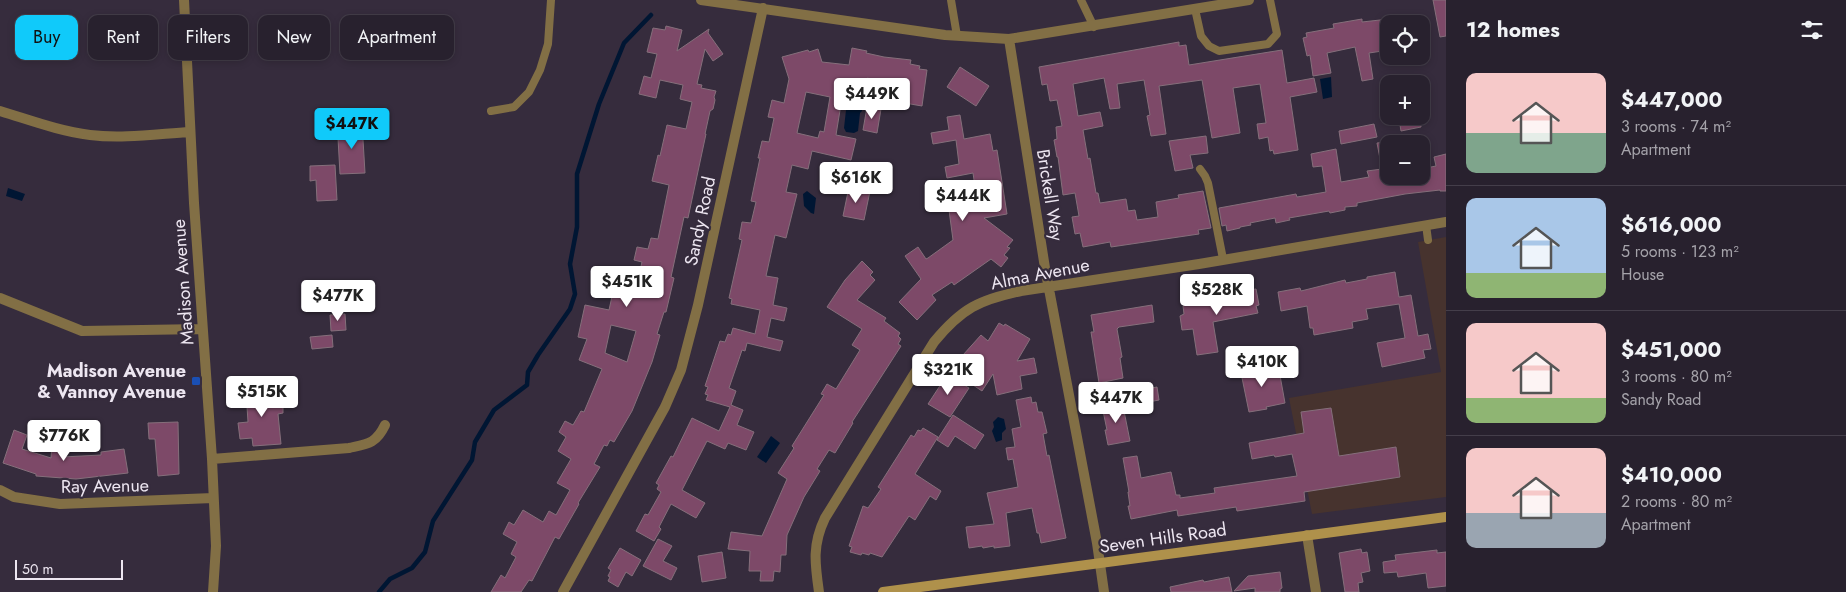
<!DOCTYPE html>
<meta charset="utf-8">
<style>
:root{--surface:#28212e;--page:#342e3a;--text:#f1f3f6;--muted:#a5a3aa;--line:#443e4a;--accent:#10cafa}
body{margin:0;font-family:Jost,sans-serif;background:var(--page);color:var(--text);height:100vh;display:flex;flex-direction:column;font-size:19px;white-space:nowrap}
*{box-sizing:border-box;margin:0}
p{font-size:16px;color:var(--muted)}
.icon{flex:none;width:28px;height:28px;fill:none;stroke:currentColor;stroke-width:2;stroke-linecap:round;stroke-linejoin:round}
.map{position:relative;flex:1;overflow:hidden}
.panel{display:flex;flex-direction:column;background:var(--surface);width:400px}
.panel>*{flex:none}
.banner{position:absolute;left:15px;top:15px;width:475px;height:45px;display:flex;gap:10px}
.controls{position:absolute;left:1380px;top:15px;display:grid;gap:10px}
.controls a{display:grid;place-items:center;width:50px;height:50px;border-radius:10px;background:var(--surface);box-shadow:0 2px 8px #0003,0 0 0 1px var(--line);font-size:25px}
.scale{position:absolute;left:15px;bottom:12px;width:108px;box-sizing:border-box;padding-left:5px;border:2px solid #ede6f1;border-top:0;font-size:14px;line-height:18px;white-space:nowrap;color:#ede6f1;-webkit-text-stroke:4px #362c3d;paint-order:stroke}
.price{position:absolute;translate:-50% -42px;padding:0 11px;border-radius:5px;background:#fff;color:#222;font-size:16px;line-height:32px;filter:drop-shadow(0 1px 2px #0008)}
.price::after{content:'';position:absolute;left:50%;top:30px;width:15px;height:11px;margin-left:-8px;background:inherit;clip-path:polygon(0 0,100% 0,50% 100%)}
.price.current{background:var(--accent);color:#111}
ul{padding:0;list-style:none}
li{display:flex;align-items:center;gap:15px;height:125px;padding:0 20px}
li+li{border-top:1px solid var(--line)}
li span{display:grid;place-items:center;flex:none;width:140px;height:100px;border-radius:10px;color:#555}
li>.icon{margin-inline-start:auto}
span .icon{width:60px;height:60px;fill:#fffc;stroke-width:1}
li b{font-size:21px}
h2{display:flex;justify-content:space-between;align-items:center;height:60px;padding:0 20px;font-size:21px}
.tag{padding:0 18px;border-radius:10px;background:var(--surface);box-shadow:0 2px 8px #0003,0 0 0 1px var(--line);font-size:18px;line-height:45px}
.tag.current{background:var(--accent);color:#111}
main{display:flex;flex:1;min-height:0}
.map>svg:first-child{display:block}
.education{fill:#47332e}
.water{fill:#001633}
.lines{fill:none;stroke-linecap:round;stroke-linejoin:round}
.stream{stroke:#001633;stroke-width:4.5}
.building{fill:#7d4968;stroke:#856f7b;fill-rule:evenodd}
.lane{stroke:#826f45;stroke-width:8}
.street{stroke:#826f45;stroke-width:10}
.secondary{stroke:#af914b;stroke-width:10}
.transit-dot{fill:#1a4fb4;stroke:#362c3d;stroke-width:2}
.labels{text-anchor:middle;stroke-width:4.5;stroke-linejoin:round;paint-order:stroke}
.street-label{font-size:18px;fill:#ede6f1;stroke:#362c3d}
.poi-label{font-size:18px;font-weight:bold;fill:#ede6f1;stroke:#362c3d;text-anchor:end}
</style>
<main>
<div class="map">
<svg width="1446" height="592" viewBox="0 0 1446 592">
<rect width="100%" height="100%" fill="#362c3d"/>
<path class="education" d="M1446 237V497L1312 514 1289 398 1441 372 1418 242Z"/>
<path class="water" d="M1331 77 1332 97 1323 99 1320 79Z
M850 108H862V111L860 113 858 131 854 133 846 132 844 128 846 110Z
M8 188 25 194 22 201 6 196Z
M807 191 816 198 814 214 811 213 804 206 803 194Z
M998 417 1004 419 1006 429 1002 433V440L996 442 992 431 994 427 993 422Z
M771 436 780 443 766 463 757 457Z"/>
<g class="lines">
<path class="stream" d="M379 592 390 579 412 568 425 552 433 521 472 460 475 442 494 410 527 385 528 372 538 355 570 309 575 294 570 264 577 227V174L599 104 624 43 651 15"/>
</g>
<path class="building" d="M1433 0H1446V36L1440 37Z
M1362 19V22L1389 19V50L1369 53 1373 79 1362 81 1355 47 1327 53 1331 73 1313 76 1310 55 1307 56 1303 38 1307 37 1306 33 1334 28 1333 24Z
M666 26 682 30 677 51 709 29 708 33 723 54 713 61 705 49 697 84 702 85 701 88 716 91 714 97 715 100 713 109 710 111 705 134H706L688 218 684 217 671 277 674 278 666 312H664L657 334 660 335 652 362 632 411 614 442 610 440 607 446 604 445 594 464 600 467 578 503 579 504 559 539 555 537 532 581 529 580 521 592H491L501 575 505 578 516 557 511 554 517 542 503 534 509 522 514 525 523 510 543 522 549 511 556 515 570 490 557 483 571 459 558 451 566 437 559 432 565 421 573 425 581 411 584 412 602 369 579 360 587 339 578 337 585 305 609 310 613 292 634 296 642 262 634 260 637 247 648 249 651 238 658 239 669 185 652 181 658 155 660 156 667 125 686 129 692 102 680 99 683 85 660 80 656 98 639 94 644 76 651 78 657 54 647 52 653 28 665 30ZM611 325 636 331 627 362 605 353Z
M1179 42V46L1186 45 1189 65 1282 50 1287 83 1314 78 1317 92 1290 97 1298 150 1274 154 1273 150 1270 151 1268 137 1259 139 1257 124 1266 123 1260 84 1233 88 1240 133 1212 138 1202 80 1159 86 1166 134 1151 136 1147 116 1150 115 1144 80 1117 84 1120 108 1110 109 1104 78 1073 84 1078 116 1100 112 1103 126 1083 130 1088 159 1090 158 1096 193H1098L1100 203 1126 199 1128 211 1135 210 1137 220 1158 217 1156 202 1179 198 1178 195 1203 191 1211 228 1198 230 1199 234 1111 247 1110 242 1083 247 1080 233 1075 234 1072 217 1079 216 1075 193 1063 195 1058 157H1057L1054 140 1057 139 1056 127 1062 126 1057 100 1050 101 1047 84 1042 85 1039 67Z
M852 48 867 51 866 53 884 57 911 60 910 64 920 66 919 69 927 70 922 106 893 101 896 84 867 78 866 82 845 79 836 135 856 139 851 160 812 151 808 169 792 165 786 192 797 194 786 238 775 235 766 276 778 278 773 305 787 308 784 321 771 318 767 337 783 341 780 351 747 343 745 351 742 350 739 359 729 388 736 391 731 405 743 410 737 425 754 432 746 450 728 443 725 449 707 441 682 490 705 503 696 518 671 504 659 527 661 529 654 541 636 531 645 514 648 515 661 492 657 489 659 485 656 483 671 456 673 457 692 418 719 431 730 407 706 400 708 395 705 394 708 387 705 386 720 341 725 342 728 334 731 335 733 328 755 334 760 310 731 304 732 299 729 298 742 240 739 239 742 222 751 223 756 202 751 201 760 158H758L762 141 769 142 774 118 768 117 772 100 784 103 789 79 782 57 808 50 809 52 818 49 822 62 849 65ZM806 92 830 97 824 132 820 131 818 138 797 133Z
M960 67 989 86 976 106 947 87Z
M867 107 881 109 877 133 863 130Z
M960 115 964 139 990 134 993 151 997 150 1007 214 984 218 1013 240 1007 247 1010 248 1004 255 1008 258 1001 267 991 259 954 285 952 282 932 295 936 300 917 320 899 302 921 279 905 256 918 247 926 259 928 258 953 240 949 210H951L950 205 977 201 973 173 947 178 945 167 959 164 956 140 933 144 931 133 949 130 947 117Z
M1420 116 1421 127 1401 131 1399 119Z
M362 123 365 173 340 174 338 138 345 137 344 124Z
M1374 124 1377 137 1341 144 1339 131Z
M1206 136 1208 153 1190 155 1193 168 1175 171 1169 141Z
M1388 142 1389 176H1421V169L1436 166 1434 157 1446 154V191H1440V190L1405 194 1357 203V206L1345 207V210L1330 213 1329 211 1289 218 1290 220 1276 223 1275 218 1250 223 1251 225 1240 227V228L1227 231 1226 225 1222 226 1219 208 1296 194 1297 197 1326 192 1322 166 1313 167 1311 154 1336 149 1341 182 1369 177 1367 171 1382 169 1377 143Z
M335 165 337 200 317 201 316 180 310 181V166Z
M849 187 870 191 864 220 843 216Z
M862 261 873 272 870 275 875 280 857 300 886 318 884 321 900 333 898 336 901 339 898 344 901 346 852 422 853 423 835 453 829 450 817 469 820 471 804 497 787 535 786 555H781L780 572 774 571 773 581H760L761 571H749L750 551 728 549 731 532 762 536 787 479 778 473 794 448 792 446 824 395 821 394 827 384 836 389 860 350 852 345 862 329 827 307 845 280Z
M1395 272 1399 297 1411 295 1418 336 1428 334 1431 349 1423 350 1425 358 1382 367 1377 343 1405 338 1399 304 1366 309 1368 319 1352 322 1353 328 1314 335 1313 328H1310L1307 306 1281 311 1278 292 1300 288 1301 291 1345 280 1346 283 1367 279V277Z
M1248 287 1249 290 1256 289 1259 305 1256 306 1258 313 1213 322 1218 352 1197 355 1193 329 1182 330 1180 316 1184 314 1183 306 1193 303 1226 298 1235 289Z
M1152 305 1154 322 1119 327 1117 329 1122 357 1120 358 1123 378 1099 383 1091 332H1094L1091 315Z
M345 314 346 330 331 331 330 315Z
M999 323 1004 326 1005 324 1030 339 1017 361 1034 358 1037 373 1020 376 1022 389 997 395 993 374 982 391 970 383 979 370 963 355 981 335 988 341Z
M332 335 333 347 312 349 310 337Z
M1262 364 1264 372 1279 370 1285 403 1266 407 1267 409 1249 412 1240 368Z
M950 377 969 388 950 417 928 404 945 378 948 380Z
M1157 387 1159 400 1138 404 1136 391Z
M275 389 276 399H283V413L278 414 281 444 253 446 252 438 240 439 238 423 248 422 246 391Z
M1031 397 1032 403 1036 402 1038 412H1042L1047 433 1043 434 1047 456 1049 455 1066 538 1041 543 1039 533H1037L1032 508 1006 513 1010 546 994 548V546L983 548 982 546 969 548 966 527 994 524 987 493 1018 487 1013 459 1008 460 1006 448 1015 447 1012 429 1021 427 1016 400Z
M1122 401 1130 441 1108 445 1105 430H1107L1102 406Z
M1331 408 1339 456 1396 447 1400 477 1304 492 1305 501 1237 511 1236 507 1178 516 1177 510 1131 519 1128 506H1130L1128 492H1129L1123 458 1137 456 1141 478 1171 472 1176 495H1180V498L1215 493 1214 488 1297 476 1292 454 1275 457 1274 455 1252 459 1249 443 1304 433 1301 412Z
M953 415 984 435 975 449 955 436 948 447 937 440Z
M178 422 179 474 158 476 155 439H149L148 423Z
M923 428 938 437 915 474 941 491 936 500 930 496 915 520 909 516 882 557 870 553 869 555 862 553 861 555 850 552 852 547 849 546 863 506 868 508 881 489 878 487 911 435 914 437 918 430 921 431Z
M14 430 27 435 22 449 51 458 52 445 63 446 62 457 101 455V452L124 449 128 473 76 479 36 476V474L3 463Z
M658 539 672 546 663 561 677 568 671 580 643 566Z
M620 548 641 560 632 576 626 572 618 587 608 581 610 577 608 576 611 570 608 568Z
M1361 549 1362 553 1367 552 1370 571 1361 573 1363 582 1358 583 1359 592H1345L1339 553Z
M1437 550V553L1446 552V586L1428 588 1426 573 1398 577 1397 572 1384 573 1383 562 1396 560 1395 555Z
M722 552 726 578 702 582 698 556Z
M1280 572 1282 588 1280 589V592H1255V588L1234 591 1248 576Z
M1229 577 1232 592H1171L1170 587 1203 580 1204 582Z"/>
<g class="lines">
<path class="lane" d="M951 0 957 36
M1081 0 1094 27
M1195 9 1201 36 1209 46 1219 51 1268 44 1277 34 1270 0
M491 111 514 107 529 92 540 70 548 44 551 0
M1200 169 1205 176 1208 183 1223 259
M1426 225 1428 240"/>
<path class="street" d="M184 0 194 203 212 459 216 546 213 592
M701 0 945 35 1009 39 1249 0
M1009 39 1045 268 1097 543 1104 592
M0 111C30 120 59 131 90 135 122 139 157 134 190 132
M0 298 82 331 202 329
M212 459 349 448C367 444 376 444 385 425
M0 490 14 497 60 504 213 498
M1307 535 1316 592
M563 592 665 407 681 370 698 305 763 8
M819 592C815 564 812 545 825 518L934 342C962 308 979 300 1021 291L1199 264 1446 222"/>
<path class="secondary" d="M883 592 1446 517"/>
</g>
<rect class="transit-dot" x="191" y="376" width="10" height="10" rx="2.5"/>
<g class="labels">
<g class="street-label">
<text transform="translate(1050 195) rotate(81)" y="6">Brickell Way</text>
<text transform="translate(700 221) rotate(-78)" y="6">Sandy Road</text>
<text transform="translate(1040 274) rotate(-11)" y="6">Alma Avenue</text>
<text transform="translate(183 282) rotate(-94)" y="6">Madison Avenue</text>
<text transform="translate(105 486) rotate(-1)" y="6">Ray Avenue</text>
<text transform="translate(1163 538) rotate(-8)" y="6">Seven Hills Road</text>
</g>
<g class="poi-label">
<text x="186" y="377">Madison Avenue<tspan x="186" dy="21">&amp; Vannoy Avenue</tspan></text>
</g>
</g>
</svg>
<div class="controls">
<a><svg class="icon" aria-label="locate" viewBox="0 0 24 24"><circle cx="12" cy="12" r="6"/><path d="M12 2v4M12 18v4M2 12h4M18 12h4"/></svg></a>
<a>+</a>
<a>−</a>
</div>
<div class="scale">50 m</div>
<b class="price" style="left:872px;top:120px">$449K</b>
<b class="price current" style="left:352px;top:150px">$447K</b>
<b class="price" style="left:856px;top:204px">$616K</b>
<b class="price" style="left:963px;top:222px">$444K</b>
<b class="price" style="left:627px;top:308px">$451K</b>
<b class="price" style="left:1217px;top:316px">$528K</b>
<b class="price" style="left:338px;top:322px">$477K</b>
<b class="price" style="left:1262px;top:388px">$410K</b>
<b class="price" style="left:948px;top:396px">$321K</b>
<b class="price" style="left:262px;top:418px">$515K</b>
<b class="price" style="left:1116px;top:424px">$447K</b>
<b class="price" style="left:64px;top:462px">$776K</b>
<div class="banner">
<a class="tag current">Buy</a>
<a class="tag">Rent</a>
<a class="tag">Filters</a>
<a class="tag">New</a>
<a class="tag">Apartment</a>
</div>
</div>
<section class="panel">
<h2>12 homes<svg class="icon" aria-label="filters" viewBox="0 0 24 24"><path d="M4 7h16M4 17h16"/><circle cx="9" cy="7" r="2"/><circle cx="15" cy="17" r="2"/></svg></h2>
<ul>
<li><span style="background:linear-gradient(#f6c9c9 60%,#7fa58c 0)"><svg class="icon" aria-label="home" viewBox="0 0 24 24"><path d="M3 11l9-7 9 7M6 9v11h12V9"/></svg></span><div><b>$447,000</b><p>3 rooms · 74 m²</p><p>Apartment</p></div></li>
<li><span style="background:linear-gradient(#a9c7e8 75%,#8fb573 0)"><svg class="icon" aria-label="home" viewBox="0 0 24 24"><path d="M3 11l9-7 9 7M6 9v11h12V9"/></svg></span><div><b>$616,000</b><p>5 rooms · 123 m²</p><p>House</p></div></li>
<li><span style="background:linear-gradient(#f6c9c9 75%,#8fb573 0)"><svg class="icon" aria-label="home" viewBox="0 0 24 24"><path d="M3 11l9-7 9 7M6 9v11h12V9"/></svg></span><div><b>$451,000</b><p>3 rooms · 80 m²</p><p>Sandy Road</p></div></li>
<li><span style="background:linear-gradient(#f6c9c9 65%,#9aa5b1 0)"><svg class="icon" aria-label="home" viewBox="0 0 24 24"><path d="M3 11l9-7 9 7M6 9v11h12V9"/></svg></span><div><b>$410,000</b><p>2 rooms · 80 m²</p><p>Apartment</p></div></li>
</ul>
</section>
</main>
